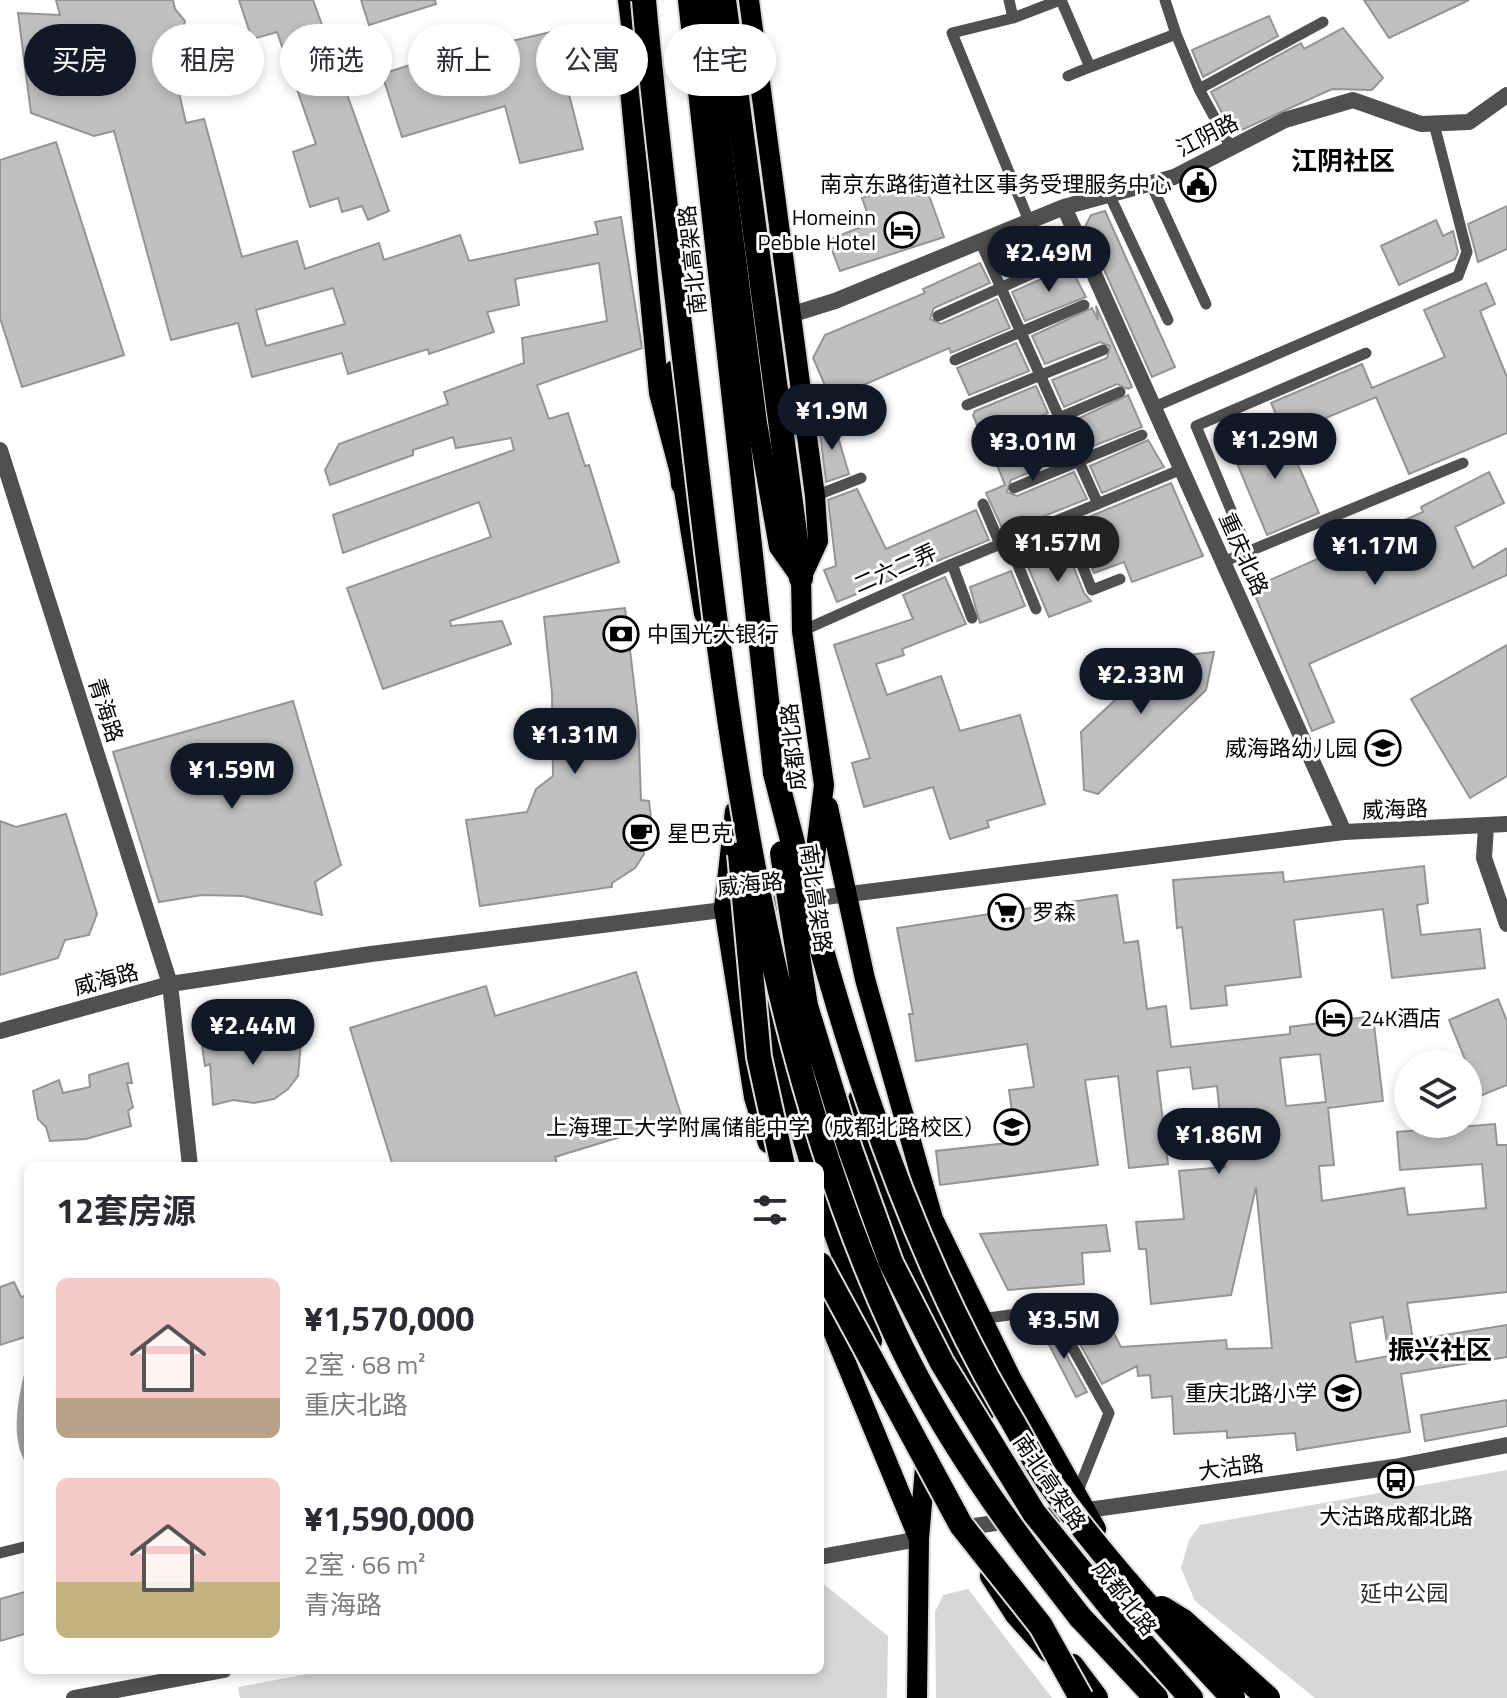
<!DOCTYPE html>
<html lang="zh">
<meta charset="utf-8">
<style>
:root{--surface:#fff;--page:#f7f7f7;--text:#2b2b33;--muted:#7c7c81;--accent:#111827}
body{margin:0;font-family:"Titillium Web","Noto Sans SC",sans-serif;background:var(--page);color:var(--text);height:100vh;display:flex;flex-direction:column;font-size:30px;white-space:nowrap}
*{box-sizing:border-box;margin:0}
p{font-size:26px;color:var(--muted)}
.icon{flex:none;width:44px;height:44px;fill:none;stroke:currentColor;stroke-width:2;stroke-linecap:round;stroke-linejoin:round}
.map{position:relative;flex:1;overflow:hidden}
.side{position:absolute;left:24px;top:1162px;width:800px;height:512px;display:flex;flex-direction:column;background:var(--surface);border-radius:12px;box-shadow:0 4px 12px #0003}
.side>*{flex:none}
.top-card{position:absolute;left:24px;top:24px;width:800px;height:72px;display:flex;gap:16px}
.tools{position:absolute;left:1394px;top:1050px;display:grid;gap:16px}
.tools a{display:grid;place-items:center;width:88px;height:88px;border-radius:50%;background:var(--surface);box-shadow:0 4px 12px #0003;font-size:40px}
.price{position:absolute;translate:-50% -68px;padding:0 18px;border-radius:28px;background:var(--accent);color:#fff;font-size:26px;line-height:52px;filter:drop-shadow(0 2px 4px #0008)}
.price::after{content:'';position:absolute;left:50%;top:48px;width:24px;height:18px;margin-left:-12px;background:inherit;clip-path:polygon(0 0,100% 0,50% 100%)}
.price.selected{background:#222;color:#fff}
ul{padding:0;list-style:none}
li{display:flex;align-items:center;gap:24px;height:200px;padding:0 32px}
li span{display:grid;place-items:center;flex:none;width:224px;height:160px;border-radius:12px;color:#555}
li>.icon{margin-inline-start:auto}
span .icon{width:96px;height:96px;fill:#fffc;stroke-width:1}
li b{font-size:34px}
h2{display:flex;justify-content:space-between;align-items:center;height:96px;padding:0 32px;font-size:34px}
.chip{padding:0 28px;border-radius:36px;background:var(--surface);box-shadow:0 4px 12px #0003;font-size:28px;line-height:72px}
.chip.selected{background:var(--accent);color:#fff}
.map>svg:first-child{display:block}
.green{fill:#d7d7d7}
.water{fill:#9e9e9e}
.building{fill:#c0c0c0;stroke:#949494;stroke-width:2;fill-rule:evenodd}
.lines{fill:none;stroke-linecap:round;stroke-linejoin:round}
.primary-casing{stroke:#dbdbdb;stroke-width:24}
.highway-casing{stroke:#dbdbdb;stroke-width:28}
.lane{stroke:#505050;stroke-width:11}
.street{stroke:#505050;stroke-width:16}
.primary{stroke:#000;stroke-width:20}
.highway{stroke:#000;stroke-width:24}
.highway-bridge-casing{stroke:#dbdbdb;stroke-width:28;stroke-linecap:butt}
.highway-bridge{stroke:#000;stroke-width:24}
.labels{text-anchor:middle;stroke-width:6;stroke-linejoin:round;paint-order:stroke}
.street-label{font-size:22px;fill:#000;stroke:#fff}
.poi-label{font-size:22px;fill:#000;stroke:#fff;text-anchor:end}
.park-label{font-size:22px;fill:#2e2e2e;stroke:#fff}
.quarter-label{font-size:26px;font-weight:bold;fill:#000;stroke:#fff}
</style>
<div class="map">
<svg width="1507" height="1698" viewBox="0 0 1507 1698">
<rect width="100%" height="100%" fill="#fff"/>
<path class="green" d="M1507 1470V1698H1315L1195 1601 1181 1568 1189 1540 1200 1525Z
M820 1581 888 1636 887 1698H240L238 1687 329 1670H820Z
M968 1589 1052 1698H936L935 1612 943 1595Z"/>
<path class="water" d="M28 1359V1466C7 1439 20 1389 28 1359Z"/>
<path class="building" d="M56 0H173L175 9 185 21 183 29 168 45 186 123 204 119 242 257 297 241 305 269 379 243 384 260 460 235 469 261 598 234 595 222 621 217 642 348 537 385 549 419 568 413 585 466 589 465 619 562 450 621 451 626 502 621 511 644 383 689 347 588 491 537 479 502 343 553 333 515 514 450 511 438 456 448 453 437 413 450V455L330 485 325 470 339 444 448 404 444 392 524 363 522 338 607 321 599 263 515 279 519 305 487 312 494 332 429 354 428 349 348 374 342 353 252 377 238 323 171 340 114 131 94 136 31 113 18 13 60 15ZM333 288 345 324 266 346 256 310Z
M239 0H313L389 211 368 220 362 206 342 212 338 198 310 207 293 152 316 144 277 32 252 39Z
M361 0H435L436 4 369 25Z
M1364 0H1469L1389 38Z
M1269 16 1278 36 1203 77 1192 50Z
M573 27 575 77 565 79 583 149 520 163 505 106 402 137 382 74 470 46 471 50Z
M1343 28 1383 78 1372 90 1332 89 1233 134 1211 92 1301 43 1304 49Z
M56 142 124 355 22 387 0 318V160Z
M922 176 944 237 840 271 828 240 871 223 862 198Z
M1507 206V249L1478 262 1468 224Z
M1105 211 1175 367 1152 377 1085 227 1091 215Z
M1436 220 1443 236 1453 231 1458 252 1455 259 1399 285 1381 246Z
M1045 232 1054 235 1063 253 1005 276 995 255Z
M980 263 990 283 934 308 930 319 941 324 997 299 1010 328 951 353 949 348 831 399 813 358 825 335 925 293 923 289Z
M1068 263 1086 297 1025 321 1012 292 1064 269Z
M1486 283 1495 304 1480 311 1507 377V433L1409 474 1376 397 1285 435 1271 403 1362 364 1372 388 1445 357 1424 310Z
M1096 306 1132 387 1128 389 1117 384 1064 407 1052 380 1107 358 1110 346 1100 342 1045 364 1032 336 1092 308 1098 320Z
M1016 343 1029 371 969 395 957 368Z
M1036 386 1048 413 986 440 982 437 973 415 975 411Z
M1128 395 1142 427 1083 450 1071 422Z
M833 420 849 474 826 482 819 424Z
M1282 428 1319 513 1267 535 1231 449Z
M1055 429 1067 457 1011 480 1007 492 1017 496 1074 472 1087 499 1009 530 1002 528 986 493 1005 485 993 455Z
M1148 440 1164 467 1102 493 1090 466Z
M1489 472 1504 503 1455 527 1473 568 1507 548V575L1309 664 1334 722 1312 731 1252 588 1423 512 1421 507Z
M1171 483 1203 556 1132 582 1124 562 1094 573 1074 523Z
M857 489 886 549 976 510 989 540 837 602 824 570 836 566 828 500Z
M1067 551 1084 593 1091 601 1049 617 1028 567Z
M1011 571 1025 606 980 623 970 587Z
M945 577 966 624 902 649 904 655 876 664 887 695 941 676 960 731 1020 715 1045 804 987 821 989 827 950 839 933 787 864 807 852 763 870 758 834 645 913 619 903 595Z
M625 608 638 717 641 800 649 801 653 837 641 839 644 854 635 868 612 883V887L480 906 466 820 527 812 536 789 553 776 552 693 544 617Z
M1507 645V776L1470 798 1411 699Z
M1214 652 1206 690 1098 794 1084 790 1081 732 1160 658Z
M293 701 341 865 315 882 322 915 243 896 202 895 159 902 113 752Z
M66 814 97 914 89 935 65 940 58 958 0 975V821L16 827Z
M1424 866 1428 903 1417 905 1421 935 1480 929 1485 968 1392 978 1383 909 1294 920 1301 977 1225 986 1227 1005 1191 1009 1182 927 1177 928 1173 880 1283 872 1284 882Z
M1117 895 1124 943 1138 941 1147 1009 1166 1006 1171 1047 1290 1034V1027L1373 1016 1383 1101 1328 1108 1334 1165 1319 1166 1322 1201 1404 1188 1408 1215 1486 1208 1482 1164 1400 1170 1397 1132 1495 1124 1497 1145H1507V1292L1407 1303 1413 1340 1507 1325V1357L1401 1374 1410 1432 1297 1450 1295 1433 1227 1438V1431L1174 1434 1172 1396 1152 1398 1150 1375 1138 1376 1137 1366 1102 1384 1064 1315 1096 1299 1121 1347 1226 1340 1227 1349 1272 1348 1256 1187 1231 1295 1151 1304 1146 1249H1139L1136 1222 1184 1219 1179 1171 1225 1167 1217 1086 1193 1089 1190 1067 1157 1071 1168 1164 1129 1168 1118 1076 1085 1080 1098 1165 940 1185 936 1151 1016 1142 1009 1090 1034 1087 1027 1044 916 1061 909 1014H913L897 928ZM1320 1054 1326 1102 1286 1106 1280 1058ZM1383 1317 1389 1356 1356 1362 1350 1323Z
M636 972 682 1118 555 1157 558 1166H393L350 1028 486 986 495 1016Z
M1498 999 1507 1021V1085L1480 1096 1449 1020Z
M285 1031 298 1033 301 1042 298 1076 288 1089 274 1099 254 1103 233 1100 213 1105 210 1064 205 1066 202 1046Z
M128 1063 132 1083H127L133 1107 128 1111 131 1126 86 1139 50 1141 46 1127 38 1119 33 1091 59 1080 63 1093 90 1087 89 1075Z
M1106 1225 1110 1251 1082 1253 1084 1284 1008 1290 980 1234Z
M14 1282 21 1297 28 1295V1336L0 1345V1287Z
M1049 1323 1087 1392 1076 1397 1040 1327Z
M1507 1400V1426L1425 1441 1421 1415Z
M28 1591V1633L0 1641V1599Z"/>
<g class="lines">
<defs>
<path id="primary" d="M703 0 757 423 779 547 801 578 802 631 824 785 810 897
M749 0 815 496 818 541 801 578
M628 68 659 393 683 484 704 614
M828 807 865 979 933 1219 1012 1380 1096 1529
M735 811 724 908 754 1097 768 1143
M762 953 789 1094 811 1166
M858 1099 895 1228 984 1413
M820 1194 872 1341
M820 1300 919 1539
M990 1576 1015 1615 1048 1652
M917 1698 919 1539 926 1456"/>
<path id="highway" d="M630 0 641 89
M690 0 775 773
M724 0 801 578
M675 372 683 484
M1112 1609 1191 1698
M1080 1617 1156 1698
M1072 1666 1096 1698"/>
</defs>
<use href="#primary" class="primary-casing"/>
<use href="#highway" class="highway-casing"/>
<path class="lane" d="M1009 0 1013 18 952 33 1029 221
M1061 0 1090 67 1068 76
M1013 18 1060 0
M1176 34 1199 89 1231 148
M1090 67 1176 34 1165 0
M1199 89 1323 22
M1151 184 1206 304
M1109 194 1168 320
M980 241 1098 504
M938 316 1060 261
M955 360 1084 305
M967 405 1103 350
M1154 407 1458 276 1467 252 1434 124
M986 449 1120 392
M1014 488 1142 435
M815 496 861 478
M983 504 1000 544
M1063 518 1092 590 1120 579
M1008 541 1036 609
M1248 551 1196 426 1366 353
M1223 562 1463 463
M952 564 972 618
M802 631 952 564 1182 469
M981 1319 1051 1309 1109 1413 1076 1496
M0 1553 28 1546"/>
<path class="street" d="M1064 207 1344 832
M790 315 835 301 1064 207 1174 177 1285 120 1353 100 1421 124 1469 122 1507 95
M0 450 170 984 190 1166
M1486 826 1484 858 1507 924
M0 1031 170 984 371 954 1344 832 1507 824
M960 1528 1394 1467 1507 1445
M820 1557 919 1539
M74 1698 224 1670"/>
<use href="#primary" class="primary"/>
<use href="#highway" class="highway"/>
<defs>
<path id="highway-bridge" d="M644 0C657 148 677 295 694 442 729 744 766 1052 894 1331 942 1435 1010 1528 1080 1617
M775 773C830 991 891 1213 1005 1409 1020 1433 1032 1459 1048 1482 1104 1560 1168 1629 1233 1698
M782 853 806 1006 850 1149 891 1263 942 1363 1034 1513 1112 1609
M740 854 759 1057 783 1166
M820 1264 961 1525 1041 1626 1081 1698
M1162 1608 1183 1621 1268 1698"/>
</defs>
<use href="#highway-bridge" class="highway-bridge-casing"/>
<use href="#highway-bridge" class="highway-bridge"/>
</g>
<defs>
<symbol id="civic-ring" viewBox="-11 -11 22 22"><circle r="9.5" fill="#fff" stroke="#000" stroke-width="1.5"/><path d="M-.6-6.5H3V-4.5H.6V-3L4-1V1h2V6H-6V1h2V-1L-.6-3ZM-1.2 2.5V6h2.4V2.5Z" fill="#000"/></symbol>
<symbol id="hotel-ring" viewBox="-11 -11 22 22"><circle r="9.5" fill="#fff" stroke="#000" stroke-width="1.5"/><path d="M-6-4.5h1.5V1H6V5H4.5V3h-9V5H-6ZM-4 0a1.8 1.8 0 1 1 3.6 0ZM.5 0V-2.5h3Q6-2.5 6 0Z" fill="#000"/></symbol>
<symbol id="bank-ring" viewBox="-11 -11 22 22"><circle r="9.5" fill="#fff" stroke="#000" stroke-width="1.5"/><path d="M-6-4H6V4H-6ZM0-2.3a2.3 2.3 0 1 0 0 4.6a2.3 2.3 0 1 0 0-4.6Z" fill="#000"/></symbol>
<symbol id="school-ring" viewBox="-11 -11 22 22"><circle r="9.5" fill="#fff" stroke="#000" stroke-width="1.5"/><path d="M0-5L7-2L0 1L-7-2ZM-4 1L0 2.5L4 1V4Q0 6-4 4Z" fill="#000"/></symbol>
<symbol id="cafe-ring" viewBox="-11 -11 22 22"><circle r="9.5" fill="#fff" stroke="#000" stroke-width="1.5"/><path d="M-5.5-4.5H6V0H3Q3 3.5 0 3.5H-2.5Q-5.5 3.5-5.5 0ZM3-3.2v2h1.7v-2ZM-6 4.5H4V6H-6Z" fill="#000"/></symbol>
<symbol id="supermarket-ring" viewBox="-11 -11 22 22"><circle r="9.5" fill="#fff" stroke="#000" stroke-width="1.5"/><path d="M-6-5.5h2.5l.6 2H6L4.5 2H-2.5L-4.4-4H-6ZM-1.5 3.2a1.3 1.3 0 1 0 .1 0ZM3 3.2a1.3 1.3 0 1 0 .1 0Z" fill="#000"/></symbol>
<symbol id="bus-ring" viewBox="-11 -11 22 22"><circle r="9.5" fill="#fff" stroke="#000" stroke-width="1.5"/><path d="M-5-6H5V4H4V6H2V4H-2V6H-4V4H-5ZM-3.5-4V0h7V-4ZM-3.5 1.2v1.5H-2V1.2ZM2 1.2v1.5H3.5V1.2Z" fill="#000"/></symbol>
</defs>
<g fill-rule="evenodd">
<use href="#civic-ring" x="1178" y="164" width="40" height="40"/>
<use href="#hotel-ring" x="882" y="210" width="40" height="40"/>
<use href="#bank-ring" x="601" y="614" width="40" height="40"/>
<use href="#school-ring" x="1363" y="728" width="40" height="40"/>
<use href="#cafe-ring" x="621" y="813" width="40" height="40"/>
<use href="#supermarket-ring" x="986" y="892" width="40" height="40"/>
<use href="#hotel-ring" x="1314" y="998" width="40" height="40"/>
<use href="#school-ring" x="992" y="1107" width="40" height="40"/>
<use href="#school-ring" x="1323" y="1373" width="40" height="40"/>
<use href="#bus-ring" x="1376" y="1460" width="40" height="40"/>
</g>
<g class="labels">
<g class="street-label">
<text transform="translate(1207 135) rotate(-27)" y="8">江阴路</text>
<text transform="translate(692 260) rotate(-96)" y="8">南北高架路</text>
<text transform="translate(1244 554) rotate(66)" y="8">重庆北路</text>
<text transform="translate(895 568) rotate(-24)" y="8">二六二弄</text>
<text transform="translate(106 710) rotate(72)" y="8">青海路</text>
<text transform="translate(793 747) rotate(-96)" y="8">成都北路</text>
<text transform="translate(1395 809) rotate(-2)" y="8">威海路</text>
<text transform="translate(750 884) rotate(-6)" y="8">威海路</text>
<text transform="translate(816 898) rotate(82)" y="8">南北高架路</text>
<text transform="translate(106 979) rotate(-15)" y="8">威海路</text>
<text transform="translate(1231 1467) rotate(-8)" y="8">大沽路</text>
<text transform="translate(1050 1482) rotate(56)" y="8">南北高架路</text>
<text transform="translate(1125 1598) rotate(52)" y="8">成都北路</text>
</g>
<g class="poi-label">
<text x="1172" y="192">南京东路街道社区事务受理服务中心</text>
<text x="876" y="225">Homeinn<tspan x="876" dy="25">Pebble Hotel</tspan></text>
<text x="647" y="642" text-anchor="start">中国光大银行</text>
<text x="1357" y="756">威海路幼儿园</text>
<text x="667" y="841" text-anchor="start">星巴克</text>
<text x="1032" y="920" text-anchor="start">罗森</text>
<text x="1360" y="1026" text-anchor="start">24K酒店</text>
<text x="986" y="1135">上海理工大学附属储能中学（成都北路校区）</text>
<text x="1317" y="1401">重庆北路小学</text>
<text x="1396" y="1524" text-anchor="middle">大沽路成都北路</text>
</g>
<g class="park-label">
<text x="1404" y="1601">延中公园</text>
</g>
<g class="quarter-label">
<text x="1343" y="170">江阴社区</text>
<text x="1440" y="1359">振兴社区</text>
</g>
</g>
</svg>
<div class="tools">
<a><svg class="icon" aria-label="layers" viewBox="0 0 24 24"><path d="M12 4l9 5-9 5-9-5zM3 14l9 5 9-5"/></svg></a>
</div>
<b class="price" style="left:1049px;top:294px">¥2.49M</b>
<b class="price" style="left:832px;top:452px">¥1.9M</b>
<b class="price" style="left:1275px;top:481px">¥1.29M</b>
<b class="price" style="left:1033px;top:483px">¥3.01M</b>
<b class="price selected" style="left:1058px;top:584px">¥1.57M</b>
<b class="price" style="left:1375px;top:587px">¥1.17M</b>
<b class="price" style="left:1141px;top:716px">¥2.33M</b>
<b class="price" style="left:575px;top:776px">¥1.31M</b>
<b class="price" style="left:232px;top:811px">¥1.59M</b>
<b class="price" style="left:253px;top:1067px">¥2.44M</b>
<b class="price" style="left:1219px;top:1176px">¥1.86M</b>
<b class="price" style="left:1064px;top:1361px">¥3.5M</b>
<div class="top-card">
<a class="chip selected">买房</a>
<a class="chip">租房</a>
<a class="chip">筛选</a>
<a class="chip">新上</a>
<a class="chip">公寓</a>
<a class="chip">住宅</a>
</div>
<section class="side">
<h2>12套房源<svg class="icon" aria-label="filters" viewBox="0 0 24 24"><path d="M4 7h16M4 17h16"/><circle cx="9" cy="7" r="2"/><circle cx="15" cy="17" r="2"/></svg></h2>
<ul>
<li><span style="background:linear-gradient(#f6c9c9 75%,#b9a48a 0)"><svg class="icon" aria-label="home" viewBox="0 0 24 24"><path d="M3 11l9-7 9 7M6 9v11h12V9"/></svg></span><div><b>¥1,570,000</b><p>2室 · 68 m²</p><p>重庆北路</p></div></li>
<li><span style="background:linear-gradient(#f6c9c9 65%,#c2b280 0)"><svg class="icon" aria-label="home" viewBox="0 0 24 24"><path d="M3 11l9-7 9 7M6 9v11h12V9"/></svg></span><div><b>¥1,590,000</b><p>2室 · 66 m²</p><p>青海路</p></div></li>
</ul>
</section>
</div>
